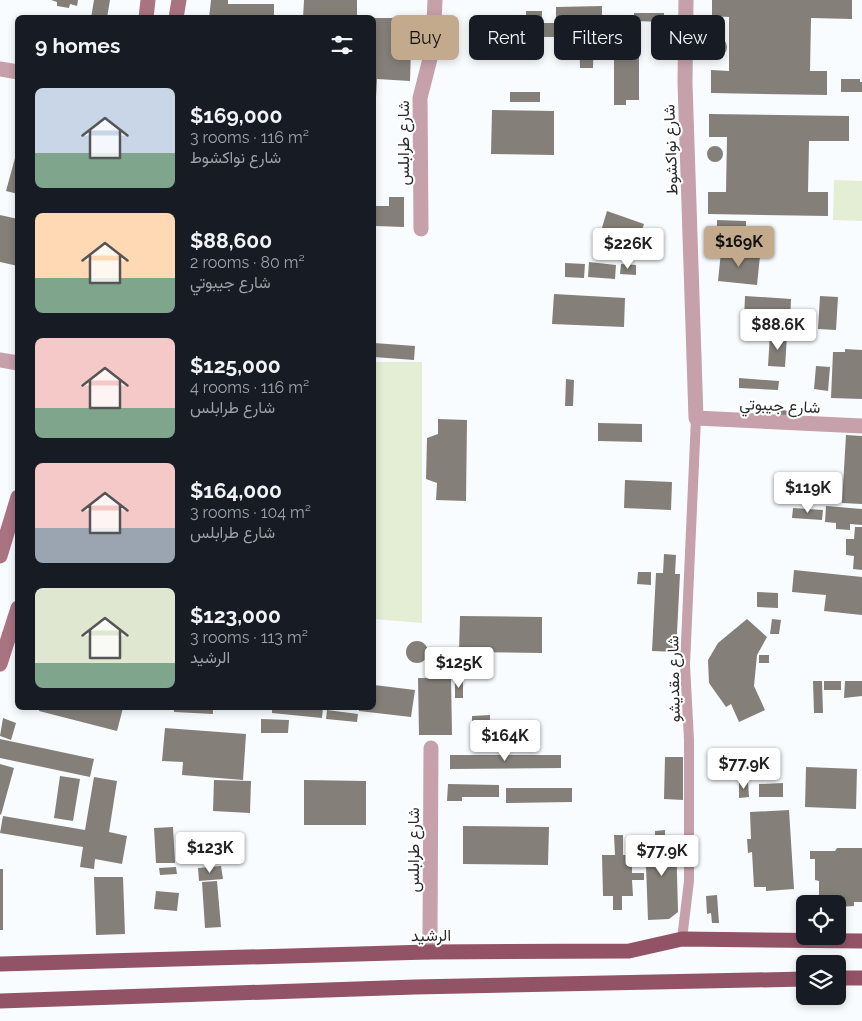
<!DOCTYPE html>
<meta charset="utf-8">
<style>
:root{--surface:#171b24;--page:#242831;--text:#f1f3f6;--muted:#9ea1a6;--accent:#c4aa8d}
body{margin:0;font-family:Raleway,Vazirmatn,sans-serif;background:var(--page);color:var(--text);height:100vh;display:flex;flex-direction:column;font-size:19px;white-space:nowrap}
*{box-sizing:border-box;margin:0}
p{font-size:16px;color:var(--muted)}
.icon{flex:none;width:28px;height:28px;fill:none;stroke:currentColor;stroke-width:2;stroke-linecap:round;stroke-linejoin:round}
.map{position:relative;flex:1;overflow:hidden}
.panel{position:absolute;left:15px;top:15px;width:361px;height:695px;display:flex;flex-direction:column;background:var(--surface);border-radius:8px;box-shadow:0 2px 8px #0003}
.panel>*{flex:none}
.banner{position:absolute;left:391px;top:15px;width:395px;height:45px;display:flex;gap:10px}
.buttons{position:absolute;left:796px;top:895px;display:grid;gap:10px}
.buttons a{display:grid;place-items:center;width:50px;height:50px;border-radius:8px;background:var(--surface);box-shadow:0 2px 8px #0003;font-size:25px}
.price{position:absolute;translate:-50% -42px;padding:0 11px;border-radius:5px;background:#fff;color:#222;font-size:16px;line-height:32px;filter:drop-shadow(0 1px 2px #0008)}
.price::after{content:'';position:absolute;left:50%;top:30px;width:15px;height:11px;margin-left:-8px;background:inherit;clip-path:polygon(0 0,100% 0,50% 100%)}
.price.current{background:var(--accent);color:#111}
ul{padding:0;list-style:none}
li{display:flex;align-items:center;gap:15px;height:125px;padding:0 20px}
li span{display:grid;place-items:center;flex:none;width:140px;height:100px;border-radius:8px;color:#555}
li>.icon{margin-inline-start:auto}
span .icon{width:60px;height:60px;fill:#fffc;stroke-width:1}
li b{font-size:21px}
h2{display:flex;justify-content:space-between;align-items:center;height:60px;padding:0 20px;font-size:21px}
.pill{padding:0 18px;border-radius:8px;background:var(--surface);box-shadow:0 2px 8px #0003;font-size:18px;line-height:45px}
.pill.current{background:var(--accent);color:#111}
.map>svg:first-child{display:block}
.green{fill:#e3eed4}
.building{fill:#847f79}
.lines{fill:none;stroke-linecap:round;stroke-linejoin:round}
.lane{stroke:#c6a0aa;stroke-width:10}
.street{stroke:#c6a0aa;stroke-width:15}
.secondary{stroke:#a97382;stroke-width:15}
.primary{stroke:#935367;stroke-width:15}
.labels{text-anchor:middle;stroke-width:4;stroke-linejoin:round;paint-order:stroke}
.street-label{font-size:16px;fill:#282a2c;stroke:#fff}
</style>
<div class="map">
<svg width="862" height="1021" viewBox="0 0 862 1021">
<rect width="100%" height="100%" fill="#f9fcfe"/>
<path class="green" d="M834 180 862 181V221L833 220Z
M374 362H422V623L374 619Z"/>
<path class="building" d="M51 0H78L77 6 70 4 69 8 57 6V2Z
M94 0H110L107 18H91Z
M211 0H228V4H274V18H209Z
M304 0H357V18H303Z
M712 0H852V19L811 18 810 71H827V95L711 93V70L729 71V17L712 16Z
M602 6V26L581 27V19H556V7Z
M526 11H542V18H526Z
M634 13H664V22L634 21Z
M374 18H412L410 81 377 79 376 97H374Z
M543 23H569V37H543Z
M614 27H639V100H626V105H614Z
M579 33H594L593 68H580Z
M707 47a10 10 0 1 1 20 0a10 10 0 1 1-20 0Z
M841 79H860V82H862V92H841Z
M510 92H540V102H510Z
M492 110 554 111V155L491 154Z
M709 114 849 116V141H809L808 192H828V216L708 214V192H726L727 137H709Z
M707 154a8 8 0 1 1 16 0a8 8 0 1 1-16 0Z
M18 147V194L6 191Z
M389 197H404V227L376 226V206H389Z
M607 211 644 224 641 233 635 231 629 250 607 242 610 234 601 231Z
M0 215 18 219V266L0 262Z
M717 220 746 221V231L717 230Z
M721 252 760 256 757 285 718 281Z
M589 262 616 265 615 279 588 277Z
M565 263 585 264 584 278 565 277Z
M621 264 636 265V275L620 274Z
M554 294 625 298 624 327 552 324Z
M745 296 791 299 790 322 744 319Z
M820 296 838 297 836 330 818 329Z
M770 334 787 335 785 367 768 366Z
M374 343 415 346 414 360 374 357Z
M845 349 862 350V399L831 398 833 352H845Z
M816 366 830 367 828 391 814 389Z
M739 378 779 381 778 390 739 388Z
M566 379 574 380 573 406H565Z
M776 409 789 411 788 420 775 418Z
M438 419 467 420 466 501 436 500 437 483 426 479 427 438 438 434Z
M598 423 642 424V442L598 441Z
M846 435 862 436V504L842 503Z
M625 480 672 482 671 510 624 508Z
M826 506 862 509V525L850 524V530L836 529V523L825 522Z
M793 508 823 510 822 520 792 518Z
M855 527H862V570L853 569 854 556 846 555V539H854Z
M664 554 676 555 675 574H680L676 652 652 651 656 573H663Z
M794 570 862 577V615L824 611 826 595 792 592Z
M638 572H651V585L637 584Z
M757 592 778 593V608L757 607Z
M460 616 542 617V653L459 652Z
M747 619 767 637 757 655 754 686 765 710 739 722 731 704 726 707 709 683 708 660 718 643Z
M772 619 781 620 779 634H770Z
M406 652a11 11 0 1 1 22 0a11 11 0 1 1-22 0Z
M759 655H769V663H759Z
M418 678H451L452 735H419Z
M455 680H463V698H455Z
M813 681H822L823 713H814Z
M824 681H841V690H824Z
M845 681H862V696L844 698Z
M374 685 415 690 411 717 359 711V708H374Z
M40 708H123L117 731 39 711Z
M174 708H213V714L174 712Z
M272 708H323L322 718 272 713Z
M327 710 358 714 357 722 326 719Z
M490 715V724L472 725V716Z
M3 718 16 723 11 740 0 736Z
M261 719 289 720 288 733H261Z
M165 728 246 734 243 780 182 775 183 762 162 761Z
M0 739 94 759 90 777 0 758Z
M450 755H561V768L450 769Z
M665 757H683V800L664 799Z
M0 764 14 768 1 815 0 814Z
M806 767 857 769 856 809 805 807Z
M60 776 80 779 73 821 54 818Z
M94 777 117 781 109 832 127 836 122 864 95 859 94 869 80 867 83 847 0 833 3 816 85 830Z
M214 780 251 781 250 813 213 811Z
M304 780 366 781V825H304Z
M739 782H748L749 797 739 798Z
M783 783V797H759V784Z
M448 784 499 785V797H462V801H447Z
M506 788H572V802L506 803Z
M789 810 794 889 766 891V887H754L752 852 748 853 747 839H751L750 812Z
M463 826 549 827 548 865 463 864Z
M173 827 175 863H156L154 828Z
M665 830V838L676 837 678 912 669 919 648 920 645 838H655V831Z
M614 835H623V855H632V873H644V880H632L633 896H622V910H613V896H603L602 855H615Z
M837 848H862V902H854V906L838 907V901H819V881L815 880V859H810V851H835Z
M221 866 223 879 199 881 198 868Z
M176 867 177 874 160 875 159 868Z
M0 869H3V930H0Z
M94 877H123L125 934 96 935Z
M217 881 221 927 205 928 202 882Z
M156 891 179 893 177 911 154 909Z
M717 895 719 923H712L711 913 707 914 706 896Z"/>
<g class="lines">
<path class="lane" d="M682 939 689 881V740L685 665 696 418"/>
<path class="street" d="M686 0 685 83 696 418 862 426
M0 69 18 72
M421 229 420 98 433 47 435 0
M0 360 18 363
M428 952 430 935 431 748"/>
<path class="secondary" d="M146 18 148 0
M176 18 179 0
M0 556 18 497
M0 664 18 608"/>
<path class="primary" d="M0 964 428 952 629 951 682 939 862 941
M838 978H862
M0 1001 415 987 805 979"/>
</g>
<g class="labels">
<g class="street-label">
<text transform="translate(403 143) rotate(-90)" y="6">شارع طرابلس</text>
<text transform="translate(670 150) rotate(-92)" y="6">شارع نواكشوط</text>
<text transform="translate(780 405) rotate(3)" y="6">شارع جيبوتي</text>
<text transform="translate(673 679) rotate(-91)" y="6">شارع مقديشو</text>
<text transform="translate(413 850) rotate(-90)" y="6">شارع طرابلس</text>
<text transform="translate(431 935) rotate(-1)" y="6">الرشيد</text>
</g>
</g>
</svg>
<div class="buttons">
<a><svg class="icon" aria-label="locate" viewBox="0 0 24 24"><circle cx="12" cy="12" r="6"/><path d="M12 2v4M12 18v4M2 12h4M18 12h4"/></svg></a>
<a><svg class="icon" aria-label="layers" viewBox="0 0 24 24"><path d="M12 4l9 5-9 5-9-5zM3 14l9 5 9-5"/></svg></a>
</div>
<b class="price current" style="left:739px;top:268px">$169K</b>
<b class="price" style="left:628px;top:270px">$226K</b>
<b class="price" style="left:778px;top:351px">$88.6K</b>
<b class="price" style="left:808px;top:514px">$119K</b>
<b class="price" style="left:459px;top:689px">$125K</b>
<b class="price" style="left:505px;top:762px">$164K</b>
<b class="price" style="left:744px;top:790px">$77.9K</b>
<b class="price" style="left:210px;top:874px">$123K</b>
<b class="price" style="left:662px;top:877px">$77.9K</b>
<div class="banner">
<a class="pill current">Buy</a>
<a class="pill">Rent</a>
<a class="pill">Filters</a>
<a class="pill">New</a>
</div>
<section class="panel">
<h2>9 homes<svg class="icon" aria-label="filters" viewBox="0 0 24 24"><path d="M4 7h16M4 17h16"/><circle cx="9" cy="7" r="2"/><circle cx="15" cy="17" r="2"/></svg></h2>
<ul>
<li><span style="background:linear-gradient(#c9d6e8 65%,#7fa58c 0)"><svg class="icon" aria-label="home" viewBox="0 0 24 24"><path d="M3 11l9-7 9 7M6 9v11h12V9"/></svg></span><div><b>$169,000</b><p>3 rooms · 116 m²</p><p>شارع نواكشوط</p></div></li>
<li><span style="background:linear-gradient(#ffd9b3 65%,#7fa58c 0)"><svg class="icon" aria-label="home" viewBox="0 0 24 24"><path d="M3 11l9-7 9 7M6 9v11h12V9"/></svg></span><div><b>$88,600</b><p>2 rooms · 80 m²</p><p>شارع جيبوتي</p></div></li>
<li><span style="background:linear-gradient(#f6c9c9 70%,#7fa58c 0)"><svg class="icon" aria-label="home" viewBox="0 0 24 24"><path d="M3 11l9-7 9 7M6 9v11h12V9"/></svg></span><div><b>$125,000</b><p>4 rooms · 116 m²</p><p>شارع طرابلس</p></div></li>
<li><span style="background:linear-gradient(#f6c9c9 65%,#9aa5b1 0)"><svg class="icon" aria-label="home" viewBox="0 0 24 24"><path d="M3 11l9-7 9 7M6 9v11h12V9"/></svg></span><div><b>$164,000</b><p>3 rooms · 104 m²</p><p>شارع طرابلس</p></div></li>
<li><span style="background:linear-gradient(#dfe7d0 75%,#7fa58c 0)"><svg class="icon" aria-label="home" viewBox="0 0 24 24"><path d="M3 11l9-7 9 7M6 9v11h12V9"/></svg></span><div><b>$123,000</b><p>3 rooms · 113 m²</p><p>الرشيد</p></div></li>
</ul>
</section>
</div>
